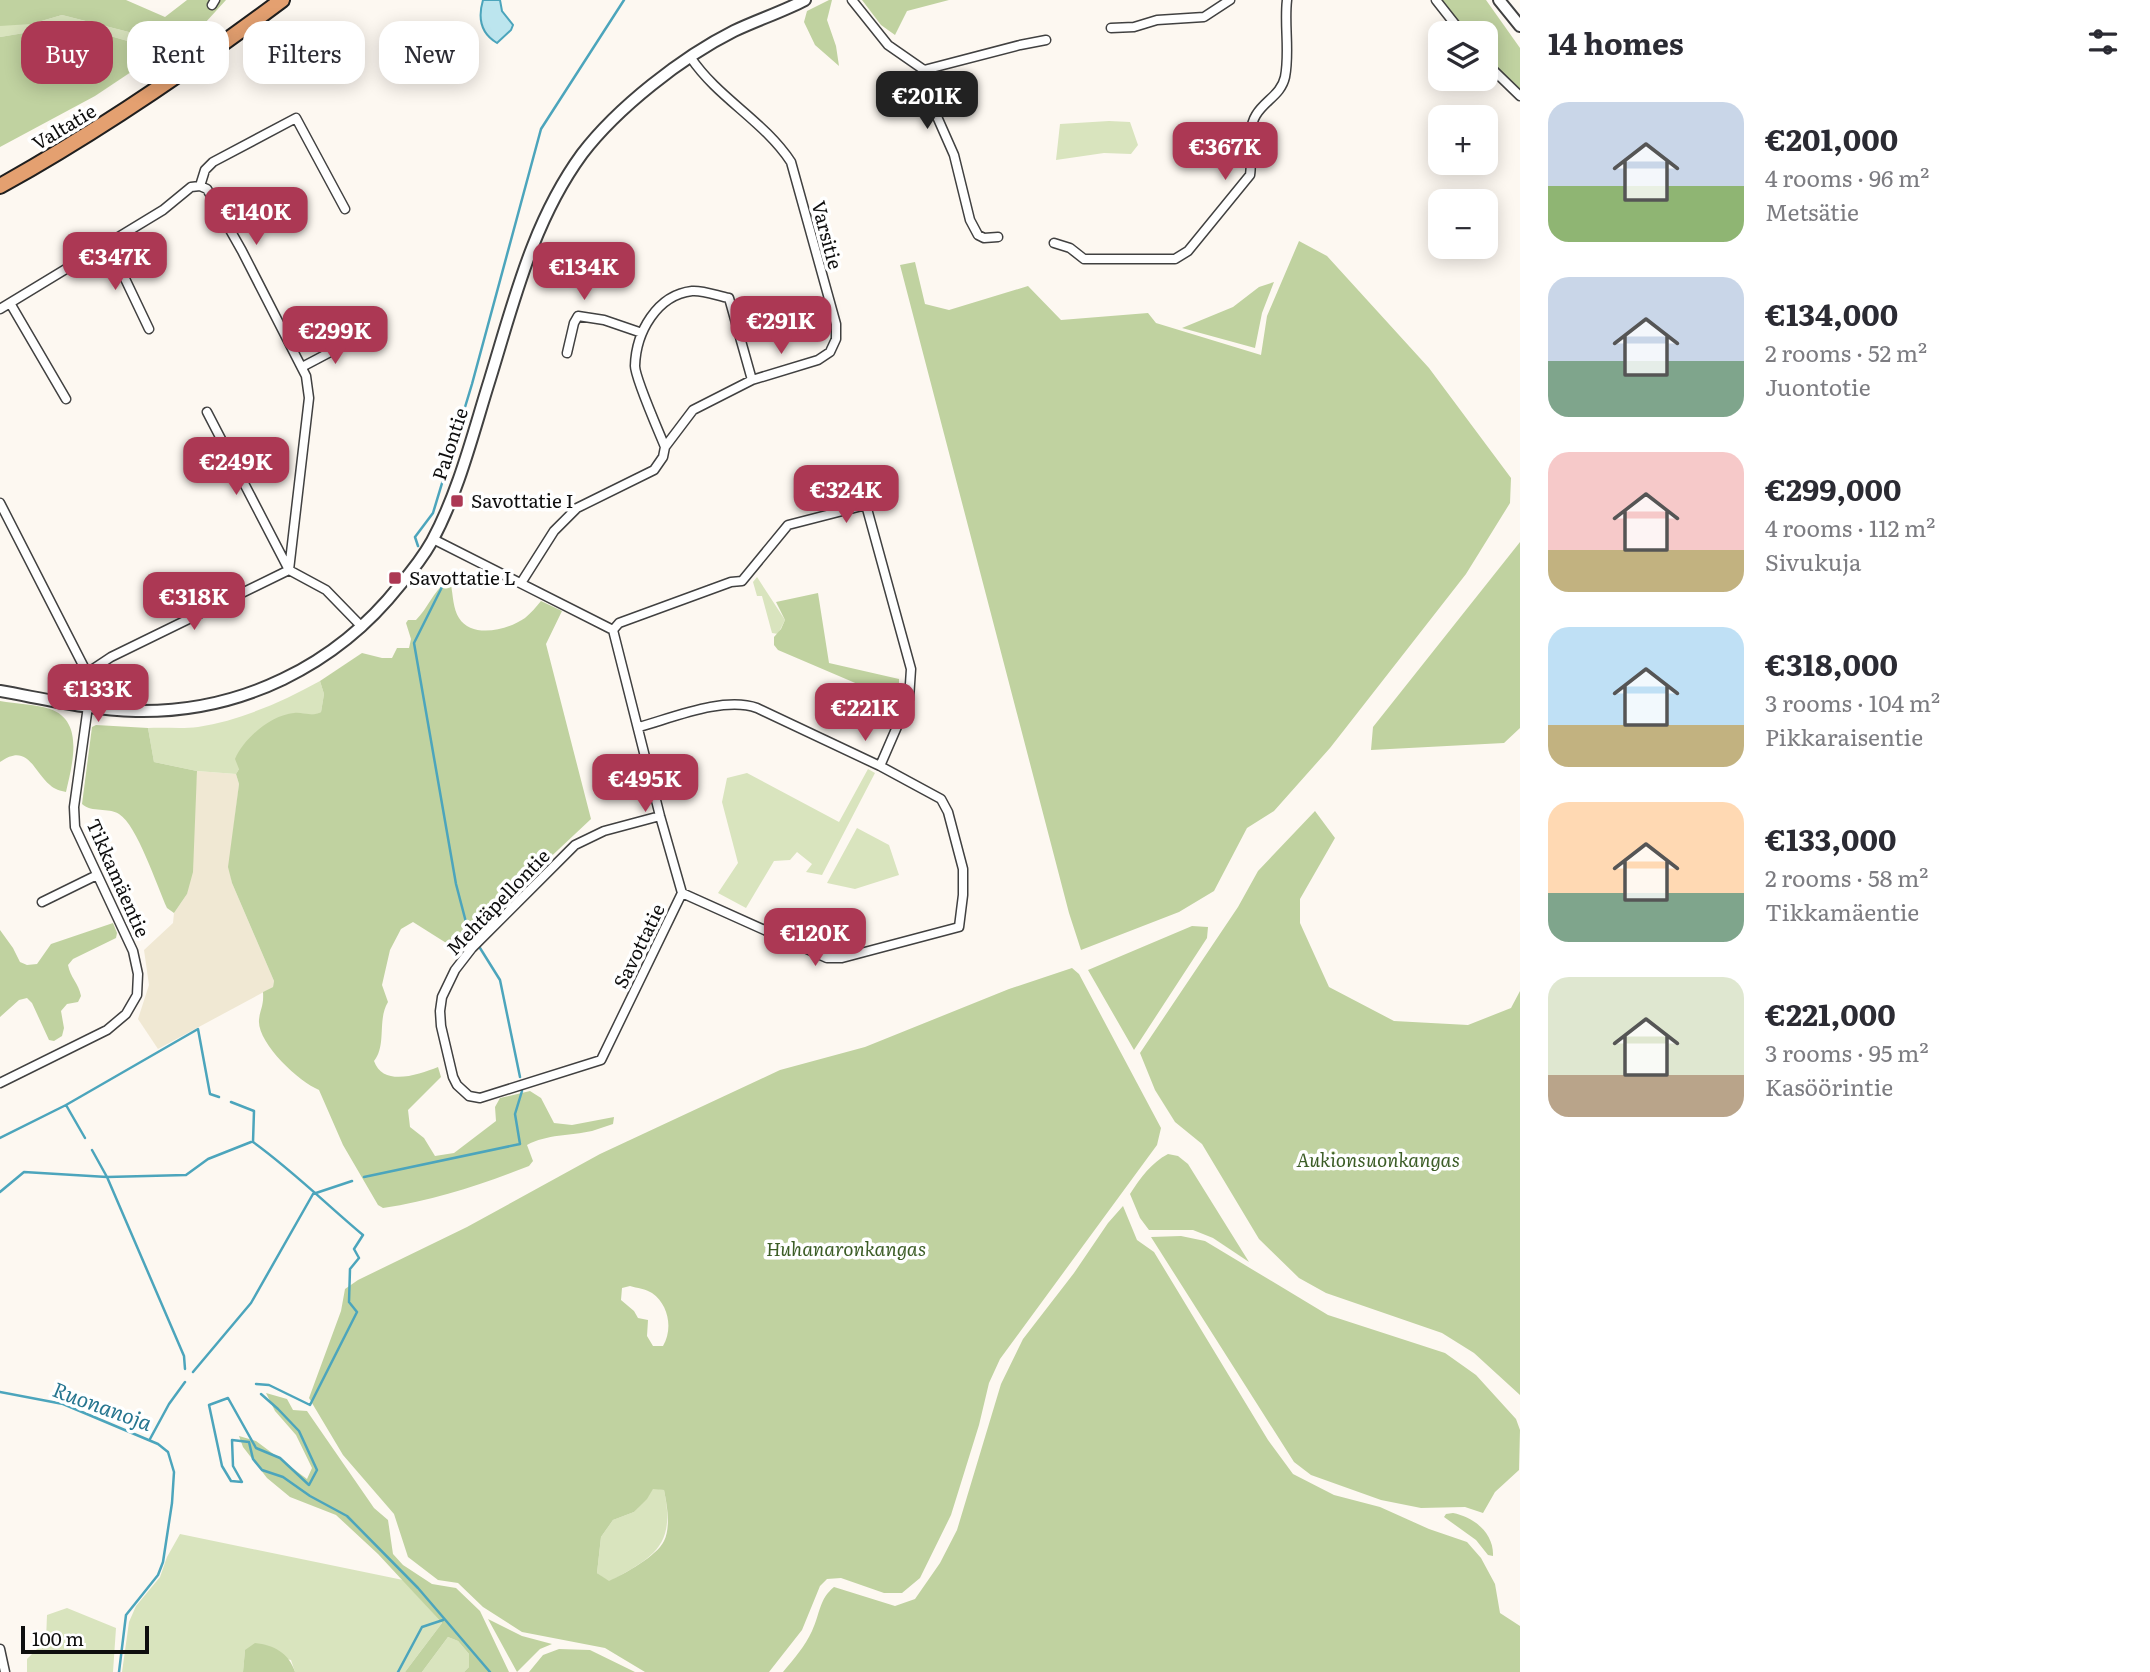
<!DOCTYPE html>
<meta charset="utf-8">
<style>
:root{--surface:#fff;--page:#f7f7f7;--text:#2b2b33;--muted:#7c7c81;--accent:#ac3854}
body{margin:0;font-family:Literata,serif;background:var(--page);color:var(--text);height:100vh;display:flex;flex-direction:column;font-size:26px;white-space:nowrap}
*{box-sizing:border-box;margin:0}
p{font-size:23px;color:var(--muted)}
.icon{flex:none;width:38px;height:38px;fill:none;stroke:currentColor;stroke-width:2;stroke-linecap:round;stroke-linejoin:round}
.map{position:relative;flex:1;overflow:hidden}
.side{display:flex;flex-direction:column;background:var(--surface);width:630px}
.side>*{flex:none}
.guide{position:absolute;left:21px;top:21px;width:665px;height:63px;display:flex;gap:14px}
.tools{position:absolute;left:1428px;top:21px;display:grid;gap:14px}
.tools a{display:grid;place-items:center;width:70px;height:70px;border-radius:14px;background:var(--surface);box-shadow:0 4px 18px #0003;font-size:35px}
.scale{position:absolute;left:21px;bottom:18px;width:128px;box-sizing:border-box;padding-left:7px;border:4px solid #0e0e0e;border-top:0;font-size:19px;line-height:24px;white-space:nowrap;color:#0e0e0e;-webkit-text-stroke:5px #fff;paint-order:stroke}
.price{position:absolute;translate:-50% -60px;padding:0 16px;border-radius:14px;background:var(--accent);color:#fff;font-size:23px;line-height:46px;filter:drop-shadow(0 2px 4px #0008)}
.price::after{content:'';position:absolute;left:50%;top:42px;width:21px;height:16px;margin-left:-10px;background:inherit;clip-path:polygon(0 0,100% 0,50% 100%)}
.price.selected{background:#222;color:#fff}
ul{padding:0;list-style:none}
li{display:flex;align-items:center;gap:21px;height:175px;padding:0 28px}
li span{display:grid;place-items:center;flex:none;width:196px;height:140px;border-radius:21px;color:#555}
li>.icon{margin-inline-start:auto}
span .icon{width:84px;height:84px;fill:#fffc;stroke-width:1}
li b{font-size:30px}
h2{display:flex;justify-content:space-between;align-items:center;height:84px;padding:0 28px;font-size:30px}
.tag{padding:0 24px;border-radius:21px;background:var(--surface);box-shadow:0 4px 18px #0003;font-size:24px;line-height:63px}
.tag.selected{background:var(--accent);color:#fff}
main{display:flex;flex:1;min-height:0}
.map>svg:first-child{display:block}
.farmland{fill:#f0e8d3}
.green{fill:#d9e4be}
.forest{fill:#c0d2a0;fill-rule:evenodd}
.water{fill:#bce5ee;stroke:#4ca5bc;stroke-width:2}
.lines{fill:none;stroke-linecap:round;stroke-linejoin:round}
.stream{stroke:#4ca5bc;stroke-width:2.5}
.minor-casing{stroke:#414141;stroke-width:11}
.tertiary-casing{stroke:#414141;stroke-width:14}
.trunk-casing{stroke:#1f1f1f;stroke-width:18}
.minor{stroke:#fff;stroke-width:8}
.tertiary{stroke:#fff;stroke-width:10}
.trunk{stroke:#e4a070;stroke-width:14}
.poi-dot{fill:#ac3854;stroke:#fff;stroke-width:2.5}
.labels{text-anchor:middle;stroke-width:7;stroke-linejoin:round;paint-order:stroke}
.street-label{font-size:19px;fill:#0e0e0e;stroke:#fff}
.poi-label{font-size:19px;fill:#0e0e0e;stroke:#fff;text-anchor:start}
.park-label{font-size:19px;font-style:italic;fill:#3c5d26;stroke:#fff}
.water-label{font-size:21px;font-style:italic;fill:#277690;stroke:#fff}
</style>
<main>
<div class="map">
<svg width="1520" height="1672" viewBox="0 0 1520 1672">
<rect width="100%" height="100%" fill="#fdf8f1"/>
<path class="farmland" d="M197 771 236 774 239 784 229 867 232 883 274 981 273 987 158 1049 138 1019 149 985 144 950 173 923 174 913 187 894Z"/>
<path class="green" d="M62 15 176 44 159 50 72 25 0 37V26L2 24H31Z
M1109 121 1130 122 1138 145 1131 154 1104 153 1056 160 1060 124Z
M757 577 785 620 778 634 772 633 762 596H757L753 582Z
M320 681 324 694 321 712 315 715 297 713 239 769 236 774 197 771 154 762 148 728C164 727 182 729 198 727 241 720 282 702 320 681Z
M868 769 875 773 822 875 806 872 812 864 797 852 790 860 774 861 746 908 718 893 738 863 722 802 727 778 747 773 839 822Z
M857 828 889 845 899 875 855 889 827 883Z
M653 1488 664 1490C676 1547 654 1556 609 1582L597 1573 601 1537 613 1520 634 1512 646 1499Z
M180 1534 403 1580 442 1623 405 1672H295L291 1660 245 1650 243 1672H122L129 1622 136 1606 160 1577 167 1557Z
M67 1608 116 1628 113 1672H27V1659L46 1640 47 1615Z
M448 1637 458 1641 469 1654V1667L464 1672H422Z"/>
<path class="forest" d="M0 0H126L165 17 187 0H226L205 23 176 44 62 15 31 24 0 26Z
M829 0H832L827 20 836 46 839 66 815 45 804 22 807 11Z
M862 0H949L907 11 895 35 881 25Z
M1441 0H1486L1520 48V92L1486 56V33H1467Z
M72 25 159 50 152 58 95 96 0 147V37Z
M1299 241 1327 256 1429 368 1511 478 1510 503 1466 574 1330 748 1274 811 1247 828 1214 891 1179 912 1081 950 1069 913 900 265 915 262 925 304 949 310 1028 286 1061 320 1148 313 1156 323 1261 355 1267 316Z
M1274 282 1262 313 1255 348 1182 328 1233 307 1259 287Z
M1520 542V728L1504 743 1371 750 1373 727Z
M446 582 451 585C453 595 453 609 459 618 472 639 508 630 525 618 531 613 536 607 541 601L562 611 546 644 591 819 542 865 501 914 483 930 476 931 465 944 451 946 413 922 401 929 390 950 382 985 388 1002C377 1020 387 1045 374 1061 383 1087 418 1075 438 1067L441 1077 408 1110 410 1127 424 1138 435 1156 454 1153 496 1121 495 1107 500 1098 530 1091 541 1098 554 1123 572 1125 614 1117 613 1124C606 1126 599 1129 592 1131 570 1136 547 1134 527 1145L533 1161 529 1166C480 1185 436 1200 383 1208L378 1205 343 1145 319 1090C299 1082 257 1043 259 1020 260 1009 264 1006 263 992L273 987 274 981 232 883 228 867 239 784 236 774 239 769 235 759C244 738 271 715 294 713 304 712 312 717 321 712L324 694 320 681 362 653 382 658H392L397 648H409L411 639 406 623 408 620H416C428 608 433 592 446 582Z
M818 593 829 663 899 679V692L881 694 778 650 774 645V637L781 629 785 620 776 602Z
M0 701C16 704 34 704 50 709 85 721 72 765 66 792 61 791 54 789 50 785 33 771 28 742 0 762Z
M96 725 148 728 154 762 197 771 193 872 187 894 174 913 167 908C157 886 137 825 119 814 108 807 92 813 82 804L92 727Z
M1315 811 1335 838 1300 899V923L1329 987 1394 1021 1468 1025 1511 1008 1520 991V1395L1474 1353 1442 1333 1326 1293 1299 1278 1259 1239 1202 1144 1175 1122 1155 1090 1140 1053 1238 907 1258 871Z
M113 923 117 933 116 938 73 959 68 965C70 977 79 984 81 996L78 1002 67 1004 61 1011 64 1028 62 1036 54 1041 49 1040 32 1003 27 998 19 1000 0 1017V930L13 948 20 962 27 965 37 964 51 944Z
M1192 926 1208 927 1207 938 1134 1050 1088 970Z
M1072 968 1079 974 1161 1128 1157 1145 1000 1359 989 1383 979 1425 951 1515 920 1578 902 1593H884L841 1578 827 1579 820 1586 802 1630 769 1672H645L605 1648 522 1632 483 1607 458 1583 438 1580 408 1557 394 1514 343 1455 309 1398 341 1311 345 1289 358 1280 467 1227 600 1154 780 1070 865 1047 1009 989ZM630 1286C637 1288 646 1289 652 1293 669 1305 673 1329 663 1346H653L647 1336 648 1320 638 1318 634 1311 621 1300 622 1288ZM653 1489 664 1490C667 1505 671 1527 664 1541 657 1556 624 1574 609 1581L597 1573 601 1537 613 1520 634 1512 647 1499Z
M1168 1154 1178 1156 1188 1164 1249 1262 1213 1238 1193 1230H1149L1140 1218 1130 1194C1141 1177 1151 1163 1168 1154Z
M1123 1206 1137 1240 1154 1252 1268 1440 1293 1474 1334 1495 1380 1507 1429 1529 1467 1542 1481 1558 1495 1584 1500 1613 1520 1626V1672H783C794 1659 805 1646 812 1631 820 1614 819 1599 834 1587L895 1606 915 1599 940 1563 957 1530 1001 1384 1023 1339 1074 1273 1108 1223Z
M1181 1236 1205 1241 1328 1315 1445 1353 1476 1375 1516 1419 1520 1430 1519 1470 1495 1492 1483 1513 1465 1507 1421 1508 1381 1500 1311 1475 1294 1462 1151 1237Z
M266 1393 287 1399 293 1410 307 1411 374 1508 388 1520 393 1554 403 1565 432 1584 456 1588 480 1611 509 1672H464L469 1667V1654L458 1641 448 1637 422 1672H405L442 1623 378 1554 336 1515 290 1497 267 1478 243 1447 239 1436 256 1441 307 1479 312 1468 296 1435 275 1411Z
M1453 1513C1474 1517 1494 1533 1493 1556L1488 1555 1476 1540 1444 1517 1446 1514Z
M488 1619 522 1636 552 1644 540 1649 517 1672Z
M255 1643C274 1645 289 1653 295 1672H243L245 1650Z
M559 1649 590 1650 635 1672H529L543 1655Z"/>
<path class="water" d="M483 0H500L502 11 513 25 511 30 497 43C480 33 478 17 483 0Z"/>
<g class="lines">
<path class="stream" d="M418 546 415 537 433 513 472 384 541 129 624 0
M443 579V585L414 643 456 884 467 926 473 935
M480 948 500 980 520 1077
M231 1102 254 1111 253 1142C292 1170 326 1204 363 1235L354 1249 359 1258 350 1269 349 1302 357 1312 310 1405 269 1385 256 1384
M66 1105 85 1138
M0 1138 66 1105 198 1029 210 1094 219 1097
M92 1150 107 1177 184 1356 185 1369
M364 1177 520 1144 515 1114 522 1091
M0 1192 24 1172 107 1177 186 1175 208 1159 251 1142
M193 1372 251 1303 313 1194 352 1181
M0 1392 63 1404 158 1444 168 1452 174 1472 172 1503 163 1562 158 1575 126 1615 119 1672
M261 1394 278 1409 299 1431 317 1470 309 1485 280 1458 256 1448 228 1398 209 1405 222 1466 231 1481 242 1482 233 1466 232 1440 249 1442 253 1459 262 1470 283 1477 310 1496 347 1516 418 1588 490 1672
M150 1439 169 1404 185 1382
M398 1672 422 1627 443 1620"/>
<defs>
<path id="minor" d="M852 0 888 45 924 70 931 103 954 155 970 220 978 235 984 238 998 237
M1436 0 1462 33
M212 5 215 0
M1111 28 1134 27 1157 20 1204 17 1230 0
M1486 63 1520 96
M924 70 1020 45 1046 40
M200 186 205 170 213 162 296 118 345 209
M108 243 149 329
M1054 243 1070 248 1084 259H1175L1188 251 1250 175C1253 157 1246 131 1256 115 1265 100 1281 95 1285 77 1290 52 1284 25 1287 0
M10 303 66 399
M0 309 163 210 191 187 200 186 207 189 242 251 306 376 309 398 289 570
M567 353 574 323 578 316 604 320 642 333
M302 367 355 339
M207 412 289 570
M665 447C659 432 635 378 635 366 636 332 657 295 692 291 703 290 718 296 729 298L752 380
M0 503 87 673 88 706 74 807 75 827 133 951 138 974 137 995 126 1014 107 1030 0 1083
M433 539 613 630 660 816 682 893 601 1060 480 1098 469 1096 457 1085 453 1077 441 1026 440 1011 442 997 455 970 472 948 575 845 604 831 660 816
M289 570 326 590 362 627
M521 583 554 531 577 508 654 470 663 457 665 447 693 410 752 380 818 360 830 352 836 339V324L791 162C764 121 718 98 691 58
M613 630 619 623 731 582 742 581 788 525 866 505 911 669 909 699 880 766
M87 673 111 657 289 570
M639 727C672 718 724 696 757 708L880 766 941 799 948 812 963 869V895L959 927 842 958H827L682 893
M42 902 97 875
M0 1649 5 1672"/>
<path id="tertiary" d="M1499 0 1520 26
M0 691C45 699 90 710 136 711 240 713 336 666 400 585 412 571 423 557 432 541 459 491 473 433 490 379 514 301 533 221 582 154 617 108 682 57 734 31 757 20 782 12 805 0"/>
<path id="trunk" d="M0 186C99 131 191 68 282 0"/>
</defs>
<use href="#minor" class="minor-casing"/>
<use href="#tertiary" class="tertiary-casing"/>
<use href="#trunk" class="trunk-casing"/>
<use href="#minor" class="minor"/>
<use href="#tertiary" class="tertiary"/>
<use href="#trunk" class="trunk"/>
</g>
<g class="poi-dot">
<rect x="450" y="494" width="14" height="14" rx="3.5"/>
<rect x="388" y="571" width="14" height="14" rx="3.5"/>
</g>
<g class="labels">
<g class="street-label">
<text transform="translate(64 127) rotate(-31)" y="7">Valtatie</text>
<text transform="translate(827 235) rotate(75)" y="7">Varsitie</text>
<text transform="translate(450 444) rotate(-72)" y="7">Palontie</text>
<text transform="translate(118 878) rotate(66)" y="7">Tikkamäentie</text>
<text transform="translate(498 902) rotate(-46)" y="7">Mehtäpellontie</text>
<text transform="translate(639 946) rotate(-64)" y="7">Savottatie</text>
</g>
<g class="poi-label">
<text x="471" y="508">Savottatie I</text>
<text x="409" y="585">Savottatie L</text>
</g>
<g class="park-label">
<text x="1378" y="1167">Aukionsuonkangas</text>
<text x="846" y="1256">Huhanaronkangas</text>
</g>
<g class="water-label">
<text transform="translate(102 1407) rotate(20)" y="7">Ruonanoja</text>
</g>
</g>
</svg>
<div class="tools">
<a><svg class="icon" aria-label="layers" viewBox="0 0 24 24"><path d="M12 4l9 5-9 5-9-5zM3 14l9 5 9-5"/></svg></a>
<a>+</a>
<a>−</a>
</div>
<div class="scale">100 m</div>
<b class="price selected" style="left:927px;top:131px">€201K</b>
<b class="price" style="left:1225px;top:182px">€367K</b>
<b class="price" style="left:256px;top:247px">€140K</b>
<b class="price" style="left:115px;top:292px">€347K</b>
<b class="price" style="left:584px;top:302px">€134K</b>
<b class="price" style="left:781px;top:356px">€291K</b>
<b class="price" style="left:335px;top:366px">€299K</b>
<b class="price" style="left:236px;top:497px">€249K</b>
<b class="price" style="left:846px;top:525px">€324K</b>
<b class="price" style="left:194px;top:632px">€318K</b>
<b class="price" style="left:98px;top:724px">€133K</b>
<b class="price" style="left:865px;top:743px">€221K</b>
<b class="price" style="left:645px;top:814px">€495K</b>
<b class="price" style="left:815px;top:968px">€120K</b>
<div class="guide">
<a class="tag selected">Buy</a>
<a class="tag">Rent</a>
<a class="tag">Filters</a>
<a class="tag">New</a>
</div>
</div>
<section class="side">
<h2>14 homes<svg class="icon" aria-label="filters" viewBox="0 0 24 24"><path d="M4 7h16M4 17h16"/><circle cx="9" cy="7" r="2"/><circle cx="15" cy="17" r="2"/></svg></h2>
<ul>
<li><span style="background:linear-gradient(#c9d6e8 60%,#8fb573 0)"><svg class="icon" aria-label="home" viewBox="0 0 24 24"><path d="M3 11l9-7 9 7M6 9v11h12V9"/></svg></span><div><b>€201,000</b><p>4 rooms · 96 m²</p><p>Metsätie</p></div></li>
<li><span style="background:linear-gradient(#c9d6e8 60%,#7fa58c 0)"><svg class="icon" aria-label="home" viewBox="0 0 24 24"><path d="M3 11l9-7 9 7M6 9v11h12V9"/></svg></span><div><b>€134,000</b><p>2 rooms · 52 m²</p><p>Juontotie</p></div></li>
<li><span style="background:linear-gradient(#f6c9c9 70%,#c2b280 0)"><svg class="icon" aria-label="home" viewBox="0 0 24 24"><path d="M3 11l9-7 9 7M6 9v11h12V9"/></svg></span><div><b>€299,000</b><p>4 rooms · 112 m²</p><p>Sivukuja</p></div></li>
<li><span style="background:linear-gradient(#bfe0f5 70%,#c2b280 0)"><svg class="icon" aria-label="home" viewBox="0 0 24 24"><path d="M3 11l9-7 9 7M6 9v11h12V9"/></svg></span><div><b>€318,000</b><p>3 rooms · 104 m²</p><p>Pikkaraisentie</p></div></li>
<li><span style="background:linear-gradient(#ffd9b3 65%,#7fa58c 0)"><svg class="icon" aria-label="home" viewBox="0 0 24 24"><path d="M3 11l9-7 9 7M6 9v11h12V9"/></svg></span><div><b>€133,000</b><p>2 rooms · 58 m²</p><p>Tikkamäentie</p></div></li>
<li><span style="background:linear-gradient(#dfe7d0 70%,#b9a48a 0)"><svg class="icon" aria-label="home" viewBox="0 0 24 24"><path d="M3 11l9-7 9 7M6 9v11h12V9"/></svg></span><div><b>€221,000</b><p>3 rooms · 95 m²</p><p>Kasöörintie</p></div></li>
</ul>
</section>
</main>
